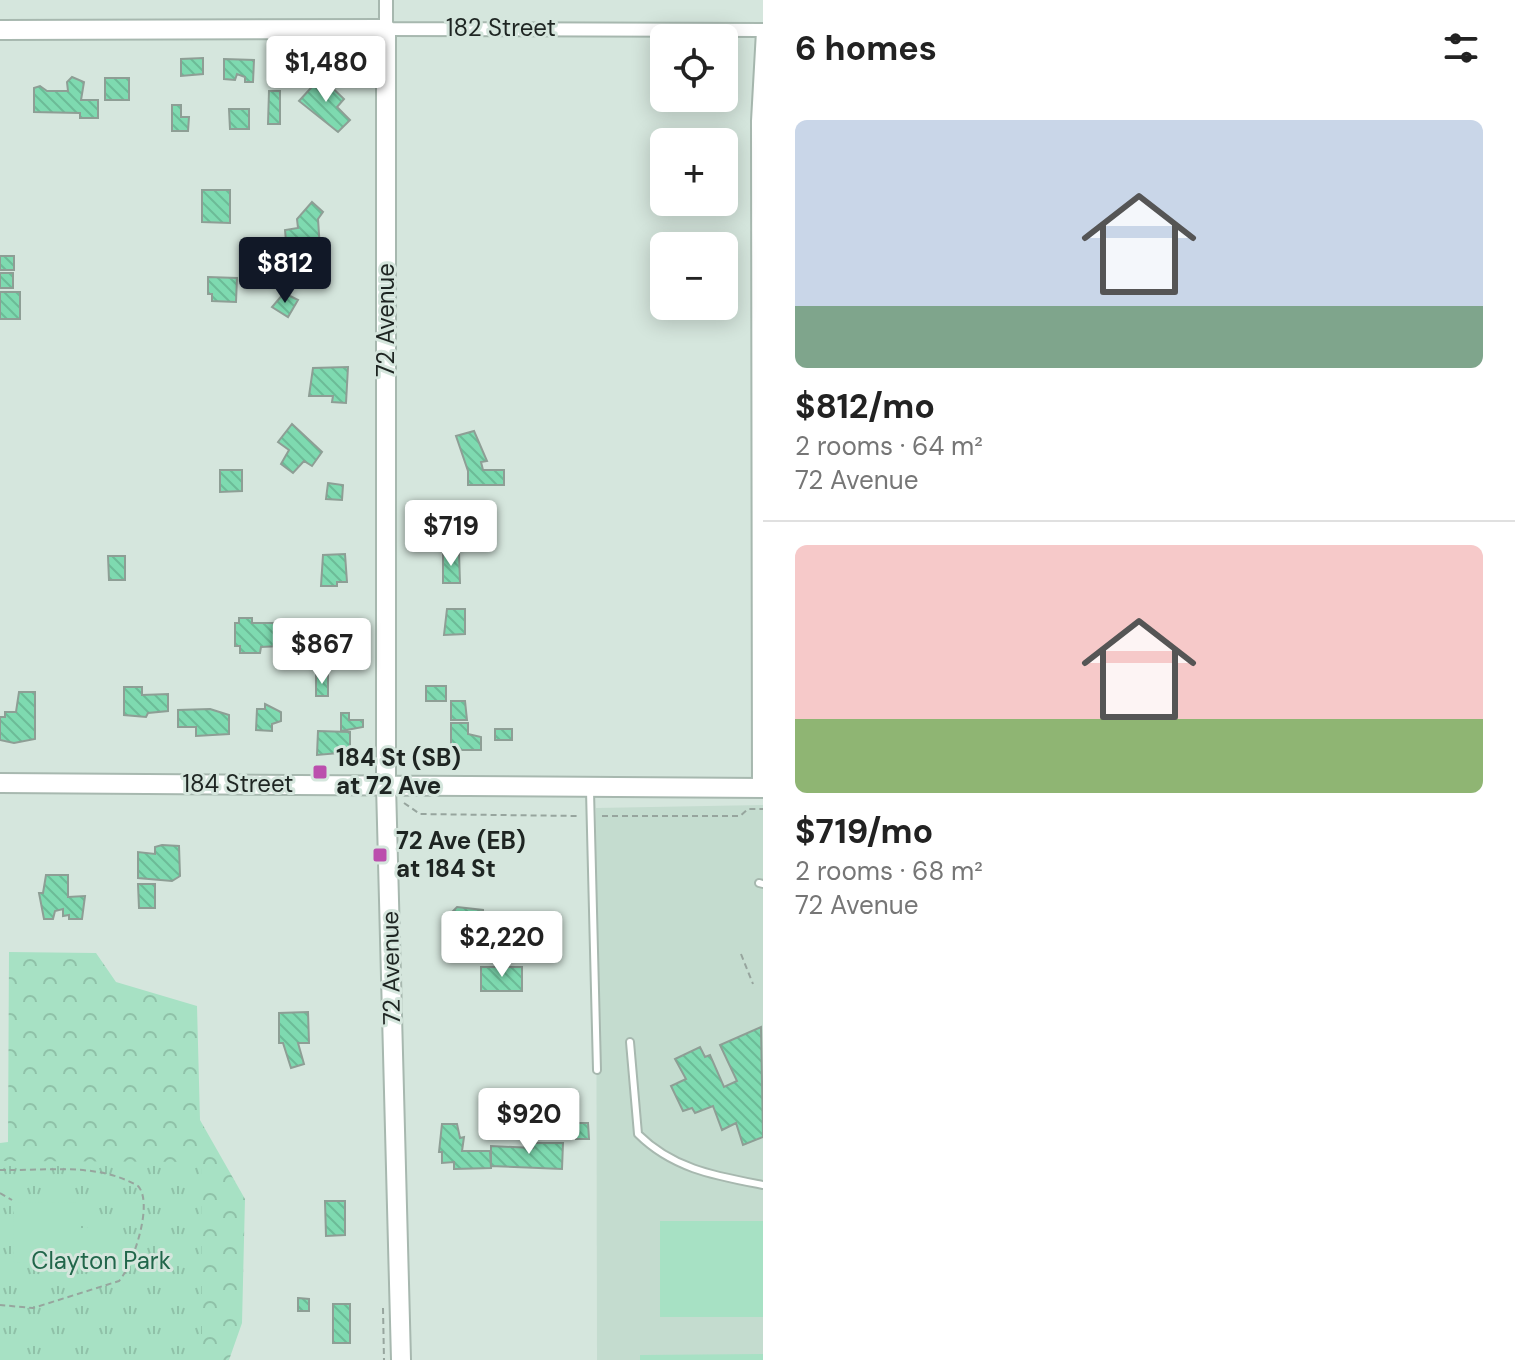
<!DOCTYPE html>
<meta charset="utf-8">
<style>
:root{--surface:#fff;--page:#f2f2f2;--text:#222;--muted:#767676;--line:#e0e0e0;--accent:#111827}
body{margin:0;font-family:"DM Sans",sans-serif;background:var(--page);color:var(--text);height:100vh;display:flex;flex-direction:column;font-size:30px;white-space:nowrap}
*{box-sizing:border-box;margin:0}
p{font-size:26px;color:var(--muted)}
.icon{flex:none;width:44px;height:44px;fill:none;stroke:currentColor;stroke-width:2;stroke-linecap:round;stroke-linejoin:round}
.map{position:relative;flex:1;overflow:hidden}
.panel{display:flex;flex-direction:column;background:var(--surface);width:752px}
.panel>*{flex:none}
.tools{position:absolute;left:650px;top:24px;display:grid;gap:16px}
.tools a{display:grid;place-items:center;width:88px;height:88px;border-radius:12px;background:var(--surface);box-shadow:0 4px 20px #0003;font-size:40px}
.price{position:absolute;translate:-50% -68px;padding:0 18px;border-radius:8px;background:#fff;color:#222;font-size:26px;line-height:52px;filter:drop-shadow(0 2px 4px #0008)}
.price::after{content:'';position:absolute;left:50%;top:48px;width:24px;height:18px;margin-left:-12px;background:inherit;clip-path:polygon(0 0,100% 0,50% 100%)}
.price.current{background:var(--accent);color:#fff}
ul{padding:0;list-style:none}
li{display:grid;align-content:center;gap:16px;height:424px;padding:0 32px}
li+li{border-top:2px solid var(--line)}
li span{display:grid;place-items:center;height:248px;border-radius:12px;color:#555}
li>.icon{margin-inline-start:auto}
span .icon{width:144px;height:144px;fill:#fffc;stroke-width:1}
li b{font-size:34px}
h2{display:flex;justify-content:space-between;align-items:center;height:96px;padding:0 32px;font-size:34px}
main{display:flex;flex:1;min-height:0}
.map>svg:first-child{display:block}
.built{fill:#c4dccf}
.forest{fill:url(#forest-crowns)}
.park{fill:url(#park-tufts)}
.pitch{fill:#a7e1c4}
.building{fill:url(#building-back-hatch);stroke:#8e9e95;stroke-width:2}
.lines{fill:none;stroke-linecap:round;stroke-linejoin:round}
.lane-casing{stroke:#a7b8af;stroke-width:10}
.street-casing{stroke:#a7b8af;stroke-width:16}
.secondary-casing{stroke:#a7b8af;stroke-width:22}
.path{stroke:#97a59e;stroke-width:2;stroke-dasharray:6 4;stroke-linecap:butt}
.lane{stroke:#fff;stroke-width:6}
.street{stroke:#fff;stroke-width:12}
.secondary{stroke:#fff;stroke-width:18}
.poi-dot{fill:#bb4ead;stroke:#d5e6dd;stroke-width:3}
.labels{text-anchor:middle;stroke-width:6;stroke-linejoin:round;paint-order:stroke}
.street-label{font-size:24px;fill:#1e2522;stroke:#d5e6dd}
.poi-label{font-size:24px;font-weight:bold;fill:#1e2522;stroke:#d5e6dd;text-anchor:start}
.park-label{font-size:24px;fill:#21664a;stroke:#d5e6dd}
</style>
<main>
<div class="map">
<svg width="763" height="1360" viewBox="0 0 763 1360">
<defs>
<pattern id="forest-crowns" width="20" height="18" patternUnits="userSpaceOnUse" patternTransform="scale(2)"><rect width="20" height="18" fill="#a7e1c4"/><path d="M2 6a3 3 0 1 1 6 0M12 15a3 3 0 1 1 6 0" fill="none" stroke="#8fc1a8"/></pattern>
<pattern id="park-tufts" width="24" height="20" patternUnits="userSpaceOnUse" patternTransform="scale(2)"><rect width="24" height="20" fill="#a7e1c4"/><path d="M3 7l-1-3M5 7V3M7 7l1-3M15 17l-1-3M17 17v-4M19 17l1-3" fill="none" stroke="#8fc1a8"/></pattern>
<pattern id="building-back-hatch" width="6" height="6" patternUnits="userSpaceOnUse" patternTransform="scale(2)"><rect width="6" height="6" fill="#7edab0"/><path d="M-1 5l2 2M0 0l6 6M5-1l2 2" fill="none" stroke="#6cbb97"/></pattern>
</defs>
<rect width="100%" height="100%" fill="#d5e6dd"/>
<path class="built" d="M763 805V1360H597L596 808Z"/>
<path class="forest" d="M9 952 96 953 116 982 197 1006 200 1120 245 1199 242 1323 229 1360H0V1143L8 1142Z"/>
<path class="park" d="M0 1161 201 1162 202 1360H0Z"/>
<path class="pitch" d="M14 1202 80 1203V1228H114V1257H80V1263L13 1262Z
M660 1221H763V1317H660Z
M763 1354V1360H640V1355Z"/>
<path class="building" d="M203 58V74L181 76V59Z
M224 59 254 60 253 82H245V77L237 74 235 80 224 79Z
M72 77 84 82 81 100H98V118H80V113L34 112V88L40 86 47 91H68L67 82Z
M321 77 344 99 337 107 350 120 338 132 299 101Z
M105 78H129V100H105Z
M269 91H280V124H268Z
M172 105H181V117H189L188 131H172Z
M229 109H249V129H230Z
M202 190H230V223L202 222Z
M312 202 323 212 318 219 320 249 287 252 285 230 298 228 297 219Z
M0 256H14V270H0Z
M0 273H13V288H0Z
M208 277 237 278 236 302 212 301V294H208Z
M0 292H20V319H0Z
M284 293 298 300 288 317 272 307Z
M348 367 346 403 332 402 333 396H309L313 368Z
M292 424 322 452 312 466 304 461 293 473 281 464 289 450 278 442Z
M474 431 487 461 481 462 483 470H504V485H468V471L456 436Z
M220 470H242V491L220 492Z
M328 483 343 485 342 500 326 499Z
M459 553 460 583H443V554Z
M345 554 347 582H337V586H321L323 555Z
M108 556H125V580H109Z
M447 609H465V634L444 635Z
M239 618H252V623H280V646L261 647 260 653H240V646H235V623H239Z
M316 675H328V696H316Z
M426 686H446V701H426Z
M124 687H142V695L168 694V711L148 713 146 717 124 715Z
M19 692H35V739L14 743 0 740V717H5V712H16Z
M451 701H465L467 720H451Z
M265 704 281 712V721L272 724V731L256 730 257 709H265Z
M210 709 229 715V734L196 736V727H178V710Z
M341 713H349V720H363V727L341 731Z
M451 723H468V734L481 737V750H451Z
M495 729H512V740H495Z
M318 731 350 732V752L317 755Z
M162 845 179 846 180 876 172 881 138 878V852L155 854V847Z
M46 875H68V897L85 896 82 919H69V915L63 916V909L55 911 53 919H44L39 893H43Z
M138 884H155V908H139Z
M457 907 483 910 484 945 469 948 470 961H451L450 938H454L451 913Z
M481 967H522V991H481Z
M308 1012 309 1043H298L304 1064 291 1068 283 1043H279V1013Z
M761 1027 763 1137 743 1145 736 1123 722 1130 713 1106 695 1113 692 1108 683 1111 671 1086 686 1079 675 1059 700 1047 705 1057 710 1055 724 1087 737 1081 720 1045Z
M575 1123H588L589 1139H576Z
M442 1124H457L460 1138 464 1137 462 1151H490L491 1168 454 1169V1162L442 1163V1152H439Z
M533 1143H563L562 1169 491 1166V1146L533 1148Z
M325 1201H345V1235L326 1236Z
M298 1298 309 1299V1311H298Z
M333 1304H350V1343H333Z"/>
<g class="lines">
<defs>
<path id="lane" d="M590 791 597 1070
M759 883 763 884
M630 1042 638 1134C673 1169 716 1176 763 1185"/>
<path id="street" d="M386 0V29L763 30
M759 788 758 121 763 31"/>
<path id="secondary" d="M0 30 386 29V785L401 1360
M0 783 763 788"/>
</defs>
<use href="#lane" class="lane-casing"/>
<use href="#street" class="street-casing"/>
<use href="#secondary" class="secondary-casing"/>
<path class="path" d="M404 803 420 814 579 816
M602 816H740L748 809H763
M741 954 753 984
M0 1170C46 1171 97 1162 138 1186 154 1203 133 1265 119 1281L33 1308 0 1305
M0 1193 12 1200
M383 1308 384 1360"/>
<use href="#lane" class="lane"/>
<use href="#street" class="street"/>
<use href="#secondary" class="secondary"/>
</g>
<g class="poi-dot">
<rect x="312" y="764" width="16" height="16" rx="4"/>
<rect x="372" y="847" width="16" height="16" rx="4"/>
</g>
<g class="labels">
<g class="street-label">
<text x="501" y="36">182 Street</text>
<text transform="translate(386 320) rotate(-90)" y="8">72 Avenue</text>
<text x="238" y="792">184 Street</text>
<text transform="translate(391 968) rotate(-91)" y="8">72 Avenue</text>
</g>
<g class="poi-label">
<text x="336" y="766">184 St (SB)<tspan x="336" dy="28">at 72 Ave</tspan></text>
<text x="396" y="849">72 Ave (EB)<tspan x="396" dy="28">at 184 St</tspan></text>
</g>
<g class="park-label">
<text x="101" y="1269">Clayton Park</text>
</g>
</g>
</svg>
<div class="tools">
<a><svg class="icon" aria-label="locate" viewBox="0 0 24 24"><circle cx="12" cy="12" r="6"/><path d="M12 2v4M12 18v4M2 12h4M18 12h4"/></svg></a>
<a>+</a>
<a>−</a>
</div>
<b class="price" style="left:326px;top:104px">$1,480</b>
<b class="price current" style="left:285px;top:305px">$812</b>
<b class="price" style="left:451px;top:568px">$719</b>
<b class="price" style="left:322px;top:686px">$867</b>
<b class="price" style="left:502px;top:979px">$2,220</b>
<b class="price" style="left:529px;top:1156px">$920</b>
</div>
<section class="panel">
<h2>6 homes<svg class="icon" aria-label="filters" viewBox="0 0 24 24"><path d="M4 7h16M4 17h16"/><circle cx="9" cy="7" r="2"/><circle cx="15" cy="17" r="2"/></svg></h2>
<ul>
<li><span style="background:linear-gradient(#c9d6e8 75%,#7fa58c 0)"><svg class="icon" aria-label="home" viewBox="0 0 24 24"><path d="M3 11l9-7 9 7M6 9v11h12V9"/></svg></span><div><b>$812/mo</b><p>2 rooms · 64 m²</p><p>72 Avenue</p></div></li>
<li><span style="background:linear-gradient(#f6c9c9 70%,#8fb573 0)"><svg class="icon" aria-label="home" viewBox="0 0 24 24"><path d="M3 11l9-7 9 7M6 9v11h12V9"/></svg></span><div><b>$719/mo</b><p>2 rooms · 68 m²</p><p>72 Avenue</p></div></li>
</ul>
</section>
</main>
